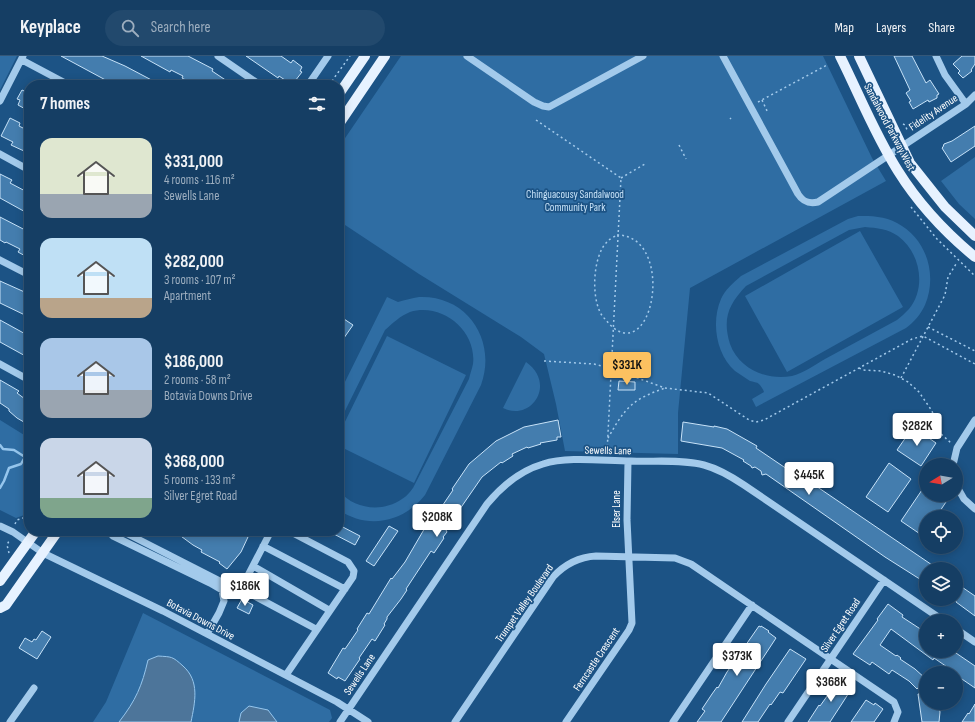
<!DOCTYPE html>
<meta charset="utf-8">
<style>
:root{--surface:#153e64;--page:#22496d;--text:#f1f3f6;--muted:#9daebf;--line:#345778;--accent:#fcc160}
body{margin:0;font-family:"Sofia Sans Condensed",sans-serif;background:var(--page);color:var(--text);height:100vh;display:flex;flex-direction:column;font-size:15px;white-space:nowrap}
*{box-sizing:border-box;margin:0}
p{font-size:13px;color:var(--muted)}
.icon{flex:none;width:22px;height:22px;fill:none;stroke:currentColor;stroke-width:2;stroke-linecap:round;stroke-linejoin:round}
.map{position:relative;flex:1;overflow:hidden}
.drawer{position:absolute;left:24px;top:24px;width:320px;height:456px;display:flex;flex-direction:column;background:var(--surface);border-radius:16px;box-shadow:0 2px 10px #0003,0 0 0 1px var(--line)}
.drawer>*{flex:none}
.needle{width:26px;rotate:259deg}
.tools{position:absolute;left:919px;top:402px;display:grid;gap:8px}
.tools a{display:grid;place-items:center;width:44px;height:44px;border-radius:50%;background:var(--surface);box-shadow:0 2px 10px #0003,0 0 0 1px var(--line);font-size:20px}
.price{position:absolute;translate:-50% -34px;padding:0 9px;border-radius:4px;background:#fff;color:#222;font-size:13px;line-height:26px;filter:drop-shadow(0 1px 2px #0008)}
.price::after{content:'';position:absolute;left:50%;top:24px;width:12px;height:9px;margin-left:-6px;background:inherit;clip-path:polygon(0 0,100% 0,50% 100%)}
.price.current{background:var(--accent);color:#111}
ul{padding:0;list-style:none}
li{display:flex;align-items:center;gap:12px;height:100px;padding:0 16px}
li span{display:grid;place-items:center;flex:none;width:112px;height:80px;border-radius:12px;color:#555}
li>.icon{margin-inline-start:auto}
span .icon{width:48px;height:48px;fill:#fffc;stroke-width:1}
li b{font-size:17px}
h2{display:flex;justify-content:space-between;align-items:center;height:48px;padding:0 16px;font-size:17px}
header{display:flex;align-items:center;gap:24px;box-sizing:border-box;height:56px;padding:0 20px;background:var(--surface);border-bottom:1px solid var(--line)}
header strong{font-size:19px}
nav{display:flex;gap:22px;margin-inline-start:auto;font-size:14px}
.search{width:280px;height:36px;background:var(--page);display:flex;align-items:center;gap:10px;box-sizing:border-box;padding:0 14px;border-radius:22px;color:var(--muted);font-size:15px}
.map>svg:first-child{display:block}
.green{fill:#2f6da3;fill-rule:evenodd}
.water{fill:#4d759a;stroke:#96c6ed}
.lines{fill:none;stroke-linecap:round;stroke-linejoin:round}
.stream{stroke:#96c6ed;stroke-width:2.5}
.building{fill:#447dae;stroke:#c7e2f8}
.path{stroke:#a3caeb;stroke-width:1.5;stroke-dasharray:2 3;stroke-linecap:butt}
.minor{stroke:#a3caeb;stroke-width:7}
.major{stroke:#e7f2ff;stroke-width:10}
.labels{text-anchor:middle;stroke-width:3.5;stroke-linejoin:round;paint-order:stroke}
.street-label{font-size:11px;fill:#fff;stroke:#1c5385}
.park-label{font-size:11px;fill:#c7e2f8;stroke:#1c5385}
</style>
<header>
<strong>Keyplace</strong>
<div class="search"><svg class="icon" aria-label="search" viewBox="0 0 24 24"><circle cx="10" cy="10" r="6"/><path d="M15 15l6 6"/></svg>Search here</div>
<nav><a>Map</a><a>Layers</a><a>Share</a></nav>
</header>
<div class="map">
<svg width="975" height="666" viewBox="0 0 975 666">
<rect width="100%" height="100%" fill="#1c5385"/>
<path class="green" d="M0 0H17L0 34Z
M401 0H823L872 102 886 125 690 232 678 357V398L565 395 556 348 544 298 521 281 419 218 339 165V91Z
M975 101V163L959 148 941 125Z
M858 160C871 160 885 160 897 167 926 182 938 218 925 249 921 258 914 266 906 272L756 351 752 343 764 336C763 333 761 330 759 328 757 326 753 326 750 325 745 322 740 318 735 315 716 298 711 266 721 243 725 234 733 227 741 220L848 163ZM865 171C877 172 888 173 898 180 920 196 927 231 909 253 905 257 901 261 897 264 873 277 849 290 825 303 815 309 803 317 792 320 767 325 739 313 730 288 722 262 729 248 746 230L849 174Z
M860 175 903 251 787 316 745 240Z
M387 241 398 246C405 244 412 242 419 241 468 239 497 285 481 329L425 439C404 466 368 474 339 454V435C354 453 382 457 402 443 406 441 410 436 413 432L469 323C470 318 472 313 473 308 477 275 442 246 410 256 400 260 393 267 385 274L339 367V338Z
M387 280 466 319 414 427 339 390V378Z
M526 306C557 328 531 366 503 352Z
M0 364 29 382V456L27 458 16 462 0 454Z
M143 557 330 654 332 662 329 666H93L106 646Z"/>
<path class="water" d="M158 600C172 601 172 600 183 610 200 625 195 646 191 666H119C136 644 142 630 148 604Z
M249 650 268 654 277 666H239L241 657Z"/>
<g class="lines">
<path class="stream" d="M0 389 3 393 14 394 25 401 21 408 9 412 4 425 0 432"/>
</g>
<path class="building" d="M61 0H102L125 10 161 29H119L114 26 113 28Z
M141 0H188L213 13 212 15 233 29H195L182 22 183 20 171 14 170 16Z
M246 0H281L291 7 293 4 302 11 300 15 302 16 295 25 293 24 291 28 279 20 278 22Z
M894 0H912L926 27 930 24 939 38 937 39V42L929 46 928 44 913 53 909 46 911 45 906 37 910 34Z
M962 0H975V8L971 14 972 15 963 22 958 17 960 15 953 8Z
M22 34 29 37V55L18 49 20 44 17 43Z
M10 62 20 67 19 70 29 75V94L25 92 24 95 11 89 13 86 1 80Z
M975 70V90L951 106 942 92 943 91 944 88 952 85Z
M0 118 12 124 10 127 29 137V158L0 142Z
M0 161 29 176V202L18 196 20 193 6 186 5 187 0 184Z
M0 225 29 238V261L0 247Z
M344 263 353 269 339 289V270Z
M0 264 29 280V302L0 286Z
M0 324 19 335 17 337 29 346V369L17 362 9 355V353L0 347Z
M619 325 635 326V334H618Z
M558 364 561 381H557V384L540 387 541 388 528 392 527 391 512 398 513 400 502 407 501 406 482 421 453 463 454 465 446 474 447 476 443 481 444 482 434 497 431 495 406 533 407 534 401 543 387 561V563L384 568 385 569 375 585 372 583 359 602 360 603 345 625 338 621 337 623 328 617 343 592 345 593 358 574 357 573 367 557 369 558 391 522 392 523 405 506 426 470 428 471 453 434 452 433 469 408 496 385 524 371Z
M683 366 714 371V370L727 373 757 390 756 392 812 430 813 428 938 513H926V527L885 501 766 418 762 419 761 415 755 411 752 412 751 410 743 405 744 404 722 392 681 385Z
M913 371 936 387 921 410 897 394Z
M889 407 911 423 888 456 866 441Z
M926 428V439H936L946 446 936 461H926V482L901 465Z
M339 469 360 480 355 489 328 475H339Z
M389 470 398 475 374 510 366 505Z
M174 475H249L246 480 248 481 241 496 227 513 219 507 220 506 201 496 202 494 193 489Z
M956 527 975 540V560L956 546Z
M242 543 253 549 249 558 237 552Z
M888 548 903 559 902 561 925 576 924 578 926 579V595H953L975 610V632L956 619V617L953 616V615L934 602 933 604 891 573 880 589 896 600 897 599 901 602 900 603 915 613 926 623 917 633 909 625 892 614 889 618 872 606 870 609 853 598 878 564 877 563Z
M759 570 761 571V570L769 575 768 576 776 582 721 666H697L705 655 702 653 712 638 717 631 718 632 727 616Z
M42 575 51 581 37 603 19 592 25 582 32 586 34 583 36 584Z
M790 593 806 603 783 637 780 636 771 649 770 648 758 666H742L766 628Z
M836 624 839 626 840 624 852 632 843 646 830 666H808L819 649 820 650 830 636Z
M926 637V647H938L940 656 939 666H922L918 638Z
M866 644 874 649 875 647 883 653 874 666H851Z
M975 648V666H962L968 657 969 658Z"/>
<g class="lines">
<path class="path" d="M329 29 350 0
M762 44 768 57
M758 46 827 9
M730 62 731 63
M536 64 621 122 607 397
M903 68 905 69 908 76
M679 89 686 103
M621 122 645 108
M911 151 937 183 975 220
M617 179C668 179 659 280 625 277 616 276 610 269 605 263 590 249 592 200 607 186 609 183 614 181 617 179Z
M928 271 975 295
M544 305 594 308 610 312 665 332 708 337 749 364 756 366 764 364 912 283 923 280 975 308
M859 312 863 314 881 315 895 319 908 326 919 336 932 355 939 376 951 387
M901 322 945 239 948 221 956 208
M608 382C615 370 623 355 634 347 643 340 654 336 665 332
M15 468 17 464 29 460
M9 497 7 489 10 483"/>
<path class="minor" d="M218 0 260 29
M467 0 534 46 543 50 549 51 643 0
M723 0 798 138C803 146 809 148 818 146L966 48 975 39
M936 0 945 19 966 48
M22 4 69 29
M308 29 328 0
M0 45 23 0
M0 98 29 114
M0 204 29 219
M0 308 29 324
M953 409 957 392 975 364
M956 429 964 443 975 453
M0 470 13 476 43 497 163 555 337 646 368 666
M108 475 113 480 210 527 222 534 224 545 219 557 207 578
M122 475 220 525 224 532V537
M271 475 244 527 245 535 316 573
M263 490 345 533
M253 510 329 554
M956 573 975 586
M286 619 353 521 354 515 348 506 289 475
M10 666 34 632
M340 666 487 448C502 430 519 415 543 408 568 400 604 405 631 405 654 406 681 403 704 409 719 413 732 421 744 429L944 565
M455 666 553 521C565 508 579 501 596 500L675 502 691 508 894 646 898 656 894 666
M566 666 629 574 632 567 627 464 628 405
M673 666 752 549
M788 666 884 524"/>
<path class="major" d="M840 0C859 38 875 79 898 115 918 147 946 177 975 201
M859 0 910 107 945 151 975 180
M339 38 365 0
M339 68 385 0
M0 525 36 475
M0 552 6 549 58 475"/>
</g>
<g class="labels">
<g class="street-label">
<text transform="translate(933 56) rotate(-34)" y="4">Fidelity Avenue</text>
<text transform="translate(890 71) rotate(62)" y="4">Sandalwood Parkway West</text>
<text transform="translate(608 394) rotate(1)" y="4">Sewells Lane</text>
<text transform="translate(616 453) rotate(-90)" y="4">Elser Lane</text>
<text transform="translate(524 547) rotate(-55)" y="4">Trumpet Valley Boulevard</text>
<text transform="translate(201 563) rotate(28)" y="4">Botavia Downs Drive</text>
<text transform="translate(840 569) rotate(-56)" y="4">Silver Egret Road</text>
<text transform="translate(596 603) rotate(-56)" y="4">Ferncastle Crescent</text>
<text transform="translate(359 618) rotate(-56)" y="4">Sewells Lane</text>
</g>
<g class="park-label">
<text x="575" y="142">Chinguacousy Sandalwood<tspan x="575" dy="13">Community Park</tspan></text>
</g>
</g>
</svg>
<div class="tools">
<a><svg class="needle" viewBox="-14 -14 28 28"><path d="M0-13l5 13h-10z" fill="#e53935"/><path d="M0 13l5-13h-10z" fill="#9daebf"/></svg></a>
<a><svg class="icon" aria-label="locate" viewBox="0 0 24 24"><circle cx="12" cy="12" r="6"/><path d="M12 2v4M12 18v4M2 12h4M18 12h4"/></svg></a>
<a><svg class="icon" aria-label="layers" viewBox="0 0 24 24"><path d="M12 4l9 5-9 5-9-5zM3 14l9 5 9-5"/></svg></a>
<a>+</a>
<a>−</a>
</div>
<b class="price current" style="left:627px;top:330px">$331K</b>
<b class="price" style="left:917px;top:391px">$282K</b>
<b class="price" style="left:809px;top:440px">$445K</b>
<b class="price" style="left:437px;top:482px">$208K</b>
<b class="price" style="left:245px;top:551px">$186K</b>
<b class="price" style="left:737px;top:621px">$373K</b>
<b class="price" style="left:831px;top:647px">$368K</b>
<section class="drawer">
<h2>7 homes<svg class="icon" aria-label="filters" viewBox="0 0 24 24"><path d="M4 7h16M4 17h16"/><circle cx="9" cy="7" r="2"/><circle cx="15" cy="17" r="2"/></svg></h2>
<ul>
<li><span style="background:linear-gradient(#dfe7d0 70%,#9aa5b1 0)"><svg class="icon" aria-label="home" viewBox="0 0 24 24"><path d="M3 11l9-7 9 7M6 9v11h12V9"/></svg></span><div><b>$331,000</b><p>4 rooms · 116 m²</p><p>Sewells Lane</p></div></li>
<li><span style="background:linear-gradient(#bfe0f5 75%,#b9a48a 0)"><svg class="icon" aria-label="home" viewBox="0 0 24 24"><path d="M3 11l9-7 9 7M6 9v11h12V9"/></svg></span><div><b>$282,000</b><p>3 rooms · 107 m²</p><p>Apartment</p></div></li>
<li><span style="background:linear-gradient(#a9c7e8 65%,#9aa5b1 0)"><svg class="icon" aria-label="home" viewBox="0 0 24 24"><path d="M3 11l9-7 9 7M6 9v11h12V9"/></svg></span><div><b>$186,000</b><p>2 rooms · 58 m²</p><p>Botavia Downs Drive</p></div></li>
<li><span style="background:linear-gradient(#c9d6e8 75%,#7fa58c 0)"><svg class="icon" aria-label="home" viewBox="0 0 24 24"><path d="M3 11l9-7 9 7M6 9v11h12V9"/></svg></span><div><b>$368,000</b><p>5 rooms · 133 m²</p><p>Silver Egret Road</p></div></li>
</ul>
</section>
</div>
